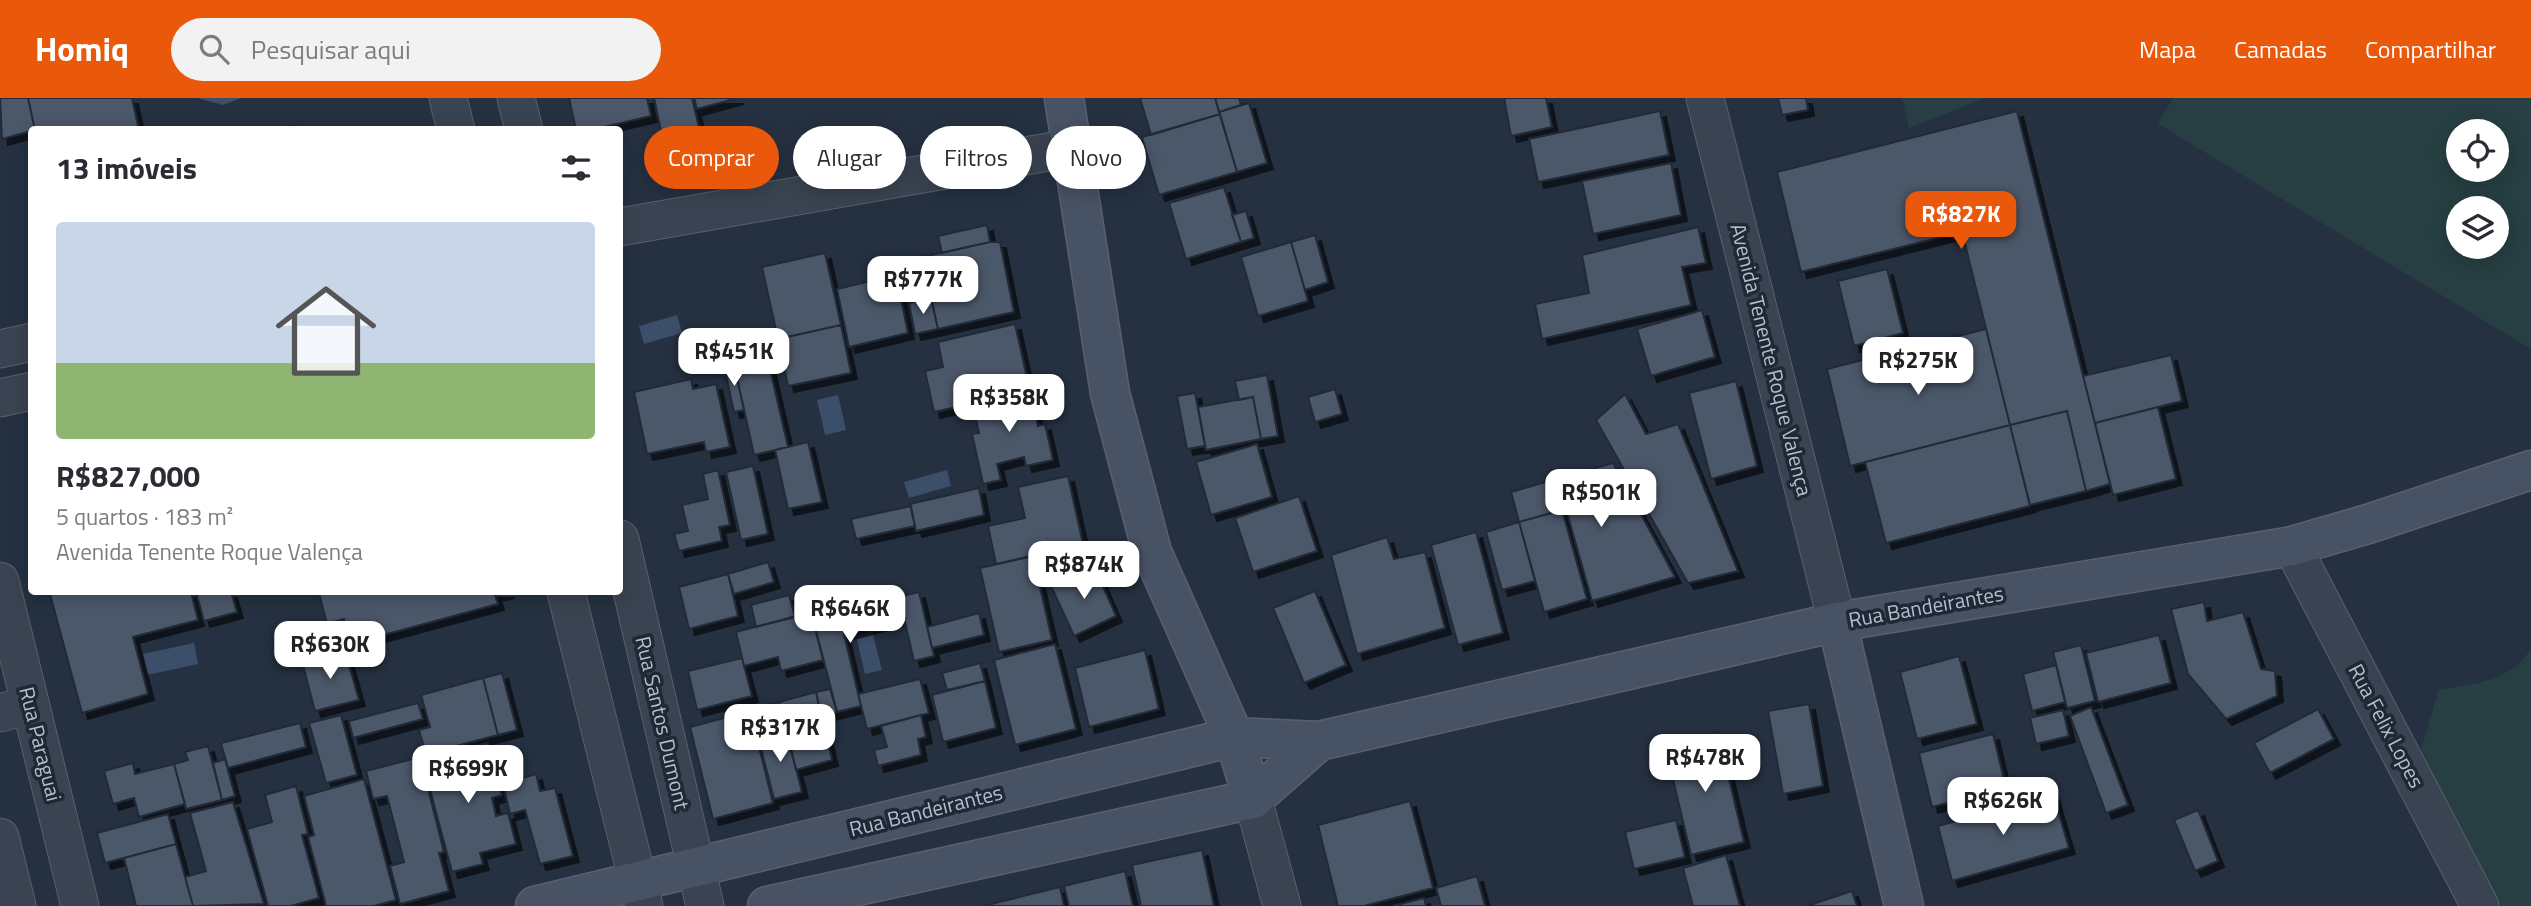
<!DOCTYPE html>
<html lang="pt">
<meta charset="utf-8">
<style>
:root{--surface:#fff;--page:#f2f2f3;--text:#2b2b33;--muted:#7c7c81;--line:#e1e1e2;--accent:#ea580c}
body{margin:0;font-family:"Titillium Web",sans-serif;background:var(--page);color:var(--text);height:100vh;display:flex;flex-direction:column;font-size:26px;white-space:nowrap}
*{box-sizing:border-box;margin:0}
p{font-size:23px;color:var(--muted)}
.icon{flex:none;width:38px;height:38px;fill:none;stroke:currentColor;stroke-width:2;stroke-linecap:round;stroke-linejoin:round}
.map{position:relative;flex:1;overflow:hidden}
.sheet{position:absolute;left:28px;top:28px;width:595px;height:469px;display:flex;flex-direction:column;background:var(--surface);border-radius:7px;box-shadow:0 4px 18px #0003}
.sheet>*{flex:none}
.guide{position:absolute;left:644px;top:28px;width:665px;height:63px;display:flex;gap:14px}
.controls{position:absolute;left:2446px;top:21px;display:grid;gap:14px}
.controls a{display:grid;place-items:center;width:63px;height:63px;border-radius:50%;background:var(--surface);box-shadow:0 4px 18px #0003;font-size:35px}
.price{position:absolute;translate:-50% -60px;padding:0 16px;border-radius:14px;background:#fff;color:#222;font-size:23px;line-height:46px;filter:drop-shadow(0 2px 4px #0008)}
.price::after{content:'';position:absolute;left:50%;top:42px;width:21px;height:16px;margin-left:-10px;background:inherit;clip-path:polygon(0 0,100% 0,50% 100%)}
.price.selected{background:var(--accent);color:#fff}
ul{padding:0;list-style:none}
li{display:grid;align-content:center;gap:14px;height:371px;padding:0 28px}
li+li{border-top:2px solid var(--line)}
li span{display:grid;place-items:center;height:217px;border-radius:7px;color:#555}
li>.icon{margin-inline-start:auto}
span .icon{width:126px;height:126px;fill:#fffc;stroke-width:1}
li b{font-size:30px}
h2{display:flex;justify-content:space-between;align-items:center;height:84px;padding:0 28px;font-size:30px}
.tag{padding:0 24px;border-radius:32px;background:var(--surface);box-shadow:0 4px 18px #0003;font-size:24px;line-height:63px}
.tag.selected{background:var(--accent);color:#fff}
header{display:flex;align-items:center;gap:42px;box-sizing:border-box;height:98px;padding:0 35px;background:var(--accent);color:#fff}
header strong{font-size:33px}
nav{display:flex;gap:38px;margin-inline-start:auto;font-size:24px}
.search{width:490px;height:63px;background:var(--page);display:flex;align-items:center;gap:18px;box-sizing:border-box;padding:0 24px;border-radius:38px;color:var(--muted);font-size:26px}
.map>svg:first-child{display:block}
.green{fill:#273f42;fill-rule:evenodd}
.water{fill:#3b4e6a}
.building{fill:#4b586a;stroke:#202a38;stroke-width:2;filter:url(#shadow)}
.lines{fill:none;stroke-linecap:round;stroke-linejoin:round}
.street-casing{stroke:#57616e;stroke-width:39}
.secondary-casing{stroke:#57616e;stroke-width:41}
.street{stroke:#3a4351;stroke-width:37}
.secondary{stroke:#475264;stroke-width:38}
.labels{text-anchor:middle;stroke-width:7;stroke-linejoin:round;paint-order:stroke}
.street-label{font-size:21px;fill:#b6becb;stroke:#1e2836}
</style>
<header>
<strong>Homiq</strong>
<div class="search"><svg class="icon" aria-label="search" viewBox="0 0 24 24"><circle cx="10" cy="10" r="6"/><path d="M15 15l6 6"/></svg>Pesquisar aqui</div>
<nav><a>Mapa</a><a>Camadas</a><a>Compartilhar</a></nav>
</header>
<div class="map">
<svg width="2531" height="808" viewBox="0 0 2531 808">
<defs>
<filter id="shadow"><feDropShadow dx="6" dy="6" stdDeviation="0" flood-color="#0009"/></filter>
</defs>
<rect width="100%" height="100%" fill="#253141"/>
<path class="green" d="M1902 0H1985L1909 30Z
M2173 0H2531V251L2158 26ZM2497 33V72H2459V33ZM2497 110V149H2459V110Z
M2531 549V808H2494L2421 652 2439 591C2470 588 2516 582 2531 549Z"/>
<path class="water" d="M197 0H241L223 7Z
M677 217 682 235 644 246 639 228Z
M838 297 846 332 825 337 817 302Z
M947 372 951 388 909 400 904 384Z
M872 533 882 572 865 576 856 538Z
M194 545 198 566 147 577 143 556Z"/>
<path class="building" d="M0 0H28L35 32 2 41Z
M28 0H132L139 32H35Z
M569 0H647L651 18 591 32H576Z
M654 0H692L701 38 664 47Z
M694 0H738L697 11Z
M1140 0H1215L1220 16 1151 37Z
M1215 0H1239L1241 7 1219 14Z
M1504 0H1546L1552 29 1511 38Z
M1778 0H1806L1808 12 1782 17Z
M1249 5 1267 65 1237 74 1219 14Z
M1660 13 1669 57 1538 84 1529 41Z
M2017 13 2110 386 2086 393 2067 313 2010 327 1962 134 1801 174 1777 74Z
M1220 16 1237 74 1159 97 1142 39Z
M297 27 298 32H276Z
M1671 65 1681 117 1593 136 1582 83Z
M1224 89 1241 144 1186 161 1169 105Z
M1246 113 1254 140 1241 144 1232 117Z
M987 127 990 144 942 155 938 138Z
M1698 129 1706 165 1682 169 1691 207 1542 241 1535 206 1589 195 1582 157Z
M1315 137 1328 184 1305 192 1291 144Z
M990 144H1000L1014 214 938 231 922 159Z
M1291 144 1308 203 1258 218 1241 159Z
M825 155 841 227 778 241 762 169Z
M1887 171 1903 235 1854 248 1838 183Z
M896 177 908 235 849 249 837 191Z
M931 200 938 231 915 236 909 205Z
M1702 212 1715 259 1651 278 1637 231Z
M1015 226 1030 293 934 314 925 273 943 269 938 244Z
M841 227 851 275 788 288 778 241Z
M1986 231 2010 327 1850 368 1827 271Z
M2171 257 2182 303 2095 325 2083 278Z
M767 258 788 349 754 357 734 266Z
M734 266 744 312 734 314 724 268Z
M1267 277 1278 338 1261 341 1253 299 1239 302 1235 283Z
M691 281 693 291 716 286 730 349 706 354 704 344 647 356 634 294Z
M1736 283 1757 368 1711 381 1689 295Z
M1335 291 1342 316 1315 324 1308 299Z
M1030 292 1038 328 1045 326 1053 362 1026 368 1024 359 997 366 1001 382 983 386 972 336 979 335 972 305Z
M1195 295 1205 348 1187 351 1177 298Z
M1625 296 1646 336 1678 326 1738 473 1688 485 1596 322Z
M1253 299 1261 341 1206 352 1198 309Z
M2158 309 2176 381 2113 397 2095 325Z
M2067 313 2086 393 2030 407 2010 327Z
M2010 327 2030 408 1886 445 1865 364Z
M808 344 822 404 788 411 775 352Z
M1257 346 1272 399 1211 417 1196 364Z
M1613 365 1675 479 1592 503 1566 411 1519 424 1511 394Z
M753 368 768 436 741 442 726 374Z
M718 372 730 427 719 429 722 443 679 453 674 436 688 433 682 407 708 401 703 376Z
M1068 378 1083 446 996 466 988 428 1025 420 1018 389Z
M979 390 984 417 916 433 910 406Z
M1299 398 1317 453 1253 474 1235 420Z
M911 408 915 428 856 441 851 421Z
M1562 412 1587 501 1544 514 1519 424Z
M1519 424 1535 483 1502 492 1486 434Z
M1476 434 1503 535 1458 547 1431 447Z
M1387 439 1394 461 1425 454 1445 530 1357 556 1331 457Z
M1033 458 1052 542 999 554 980 470Z
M768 464 774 484 734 496 728 476Z
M1094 468 1116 518 1074 538 1051 488Z
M728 476 738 518 689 531 679 489Z
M1315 493 1346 567 1304 585 1273 510Z
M58 494H191L198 522 133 539 148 596 82 615 50 496Z
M196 494H231L237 514 204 523Z
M325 494H509L495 497 498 506 350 546 344 521 327 526 319 495Z
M919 494 934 558 914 563 899 499Z
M789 497 795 519 756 529 751 507Z
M899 499 905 520 844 536 861 608 837 614 813 521Z
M2204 504 2207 523 2243 514 2261 571 2275 573 2277 598 2226 621 2188 576 2171 511Z
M811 514 823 562 781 573 778 559 744 568 736 534Z
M979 515 984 537 932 550 927 529Z
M2159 537 2171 585 2098 604 2086 555Z
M1055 546 1076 631 1015 647 994 562Z
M2081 547 2095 603 2067 610 2053 554Z
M1145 552 1159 611 1089 629 1075 570Z
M345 553 359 602 315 613 302 564Z
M1959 558 1977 626 1917 641 1900 574Z
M742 560 752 598 697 612 688 573Z
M980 565 985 583 947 592 942 575Z
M2056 567 2065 604 2032 613 2023 576Z
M502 575 517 632 498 637 483 580Z
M483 580 498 637 426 656 419 632 430 629 421 597Z
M920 581 929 615 867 631 858 596Z
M985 583 996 630 943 644 932 597Z
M830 591 837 614 821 618 816 594Z
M816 594 832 662 796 672 779 604Z
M779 604 786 632 758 639 751 611Z
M418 605 423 621 353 640 349 623Z
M1809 606 1823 688 1783 696 1768 613Z
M2091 609 2128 707 2106 715 2070 618Z
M2318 611 2334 641 2270 675 2254 645Z
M2063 612 2069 638 2036 646 2030 620Z
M750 613 773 705 713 721 690 629Z
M341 617 357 677 326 685 309 625Z
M921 617 926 639 918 641 921 657 878 668 874 652 887 649 881 628Z
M300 625 306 649 228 670 221 645Z
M786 632 802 694 774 701 758 639Z
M1718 634 1744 744 1691 757 1665 648Z
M1993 636 2006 690 1932 709 1919 655Z
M488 645 502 697 492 700 496 718 508 715 516 746 480 755 483 766 452 774 422 662Z
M208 648 222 702 186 711 174 666 188 662 185 654Z
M420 659 444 754 439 755 449 793 400 806 390 768 404 764 387 698 373 701 366 673Z
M225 661 235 698 222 702 213 665Z
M133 665 135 676 174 666 185 706 139 719 134 700 113 706 104 673Z
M536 676 540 693 555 690 573 758 540 766 525 712 510 716 503 686Z
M364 681 396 802 374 808H326L308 739 314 737 304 698Z
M296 688 308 736 302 737 319 800 291 808H268L247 731 272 724 265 697Z
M2053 696 2069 750 1952 783 1938 728Z
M1410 703 1433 790 1364 808H1338L1318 727Z
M233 704 264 806 193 808 185 779 206 773 190 715Z
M2198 712 2218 763 2195 773 2174 722Z
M168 716 176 746 105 765 97 735Z
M1676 722 1685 759 1634 771 1625 734Z
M176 746 193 808H136L124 760Z
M1202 752 1214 808H1141L1132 767Z
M1726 757 1740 808H1693L1683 770Z
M1125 773 1133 808H1069L1064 788Z
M1477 778 1485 808H1441L1436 790Z
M1060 789 1064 808H983Z
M1852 793 1857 808H1807Z
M1424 800 1426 808H1393Z"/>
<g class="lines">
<defs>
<path id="street" d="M448 0 456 32
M516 0 524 32
M1705 0 1837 524
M620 129 1071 50
M0 251 32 244
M0 300 32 293
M620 441 705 808
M2292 448 2480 808
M0 483 80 808
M566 494 644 808
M0 615 30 607
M1253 701 1282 808
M0 739 17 808"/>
<path id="secondary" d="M1064 0 1110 295 1152 454 1234 639 1253 701
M1837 524 1904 808
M535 808 1234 639 1319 643 1837 524 2292 448 2368 426 2531 372
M767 808 1253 701 1319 643"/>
</defs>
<use href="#street" class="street-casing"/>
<use href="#secondary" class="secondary-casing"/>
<use href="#street" class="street"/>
<use href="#secondary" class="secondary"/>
</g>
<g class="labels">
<g class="street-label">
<text transform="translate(1771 262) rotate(76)" y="7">Avenida Tenente Roque Valença</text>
<text transform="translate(1926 509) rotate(-10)" y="7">Rua Bandeirantes</text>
<text transform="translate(662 625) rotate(77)" y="7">Rua Santos Dumont</text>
<text transform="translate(2386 628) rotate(62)" y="7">Rua Felix Lopes</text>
<text transform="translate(40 646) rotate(76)" y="7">Rua Paraguai</text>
<text transform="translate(926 713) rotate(-14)" y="7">Rua Bandeirantes</text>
</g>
</g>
</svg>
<div class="controls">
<a><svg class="icon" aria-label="locate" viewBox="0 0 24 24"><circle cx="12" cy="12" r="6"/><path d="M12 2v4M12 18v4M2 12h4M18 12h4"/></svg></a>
<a><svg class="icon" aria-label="layers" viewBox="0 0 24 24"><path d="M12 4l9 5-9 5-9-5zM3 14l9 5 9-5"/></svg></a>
</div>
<b class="price selected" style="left:1961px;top:153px">R$827K</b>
<b class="price" style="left:923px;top:218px">R$777K</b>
<b class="price" style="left:734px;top:290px">R$451K</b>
<b class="price" style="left:1918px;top:299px">R$275K</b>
<b class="price" style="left:1009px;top:336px">R$358K</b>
<b class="price" style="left:1601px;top:431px">R$501K</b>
<b class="price" style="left:1084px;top:503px">R$874K</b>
<b class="price" style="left:850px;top:547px">R$646K</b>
<b class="price" style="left:330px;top:583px">R$630K</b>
<b class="price" style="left:780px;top:666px">R$317K</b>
<b class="price" style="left:1705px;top:696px">R$478K</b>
<b class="price" style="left:468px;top:707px">R$699K</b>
<b class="price" style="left:2003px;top:739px">R$626K</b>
<div class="guide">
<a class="tag selected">Comprar</a>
<a class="tag">Alugar</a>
<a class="tag">Filtros</a>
<a class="tag">Novo</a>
</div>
<section class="sheet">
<h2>13 imóveis<svg class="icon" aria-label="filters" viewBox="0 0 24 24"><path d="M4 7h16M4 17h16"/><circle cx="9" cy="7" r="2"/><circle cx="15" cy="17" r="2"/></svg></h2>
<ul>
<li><span style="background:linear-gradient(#c9d6e8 65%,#8fb573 0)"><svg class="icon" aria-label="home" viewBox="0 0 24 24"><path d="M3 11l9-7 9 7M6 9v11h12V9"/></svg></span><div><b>R$827,000</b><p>5 quartos · 183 m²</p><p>Avenida Tenente Roque Valença</p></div></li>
</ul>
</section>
</div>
